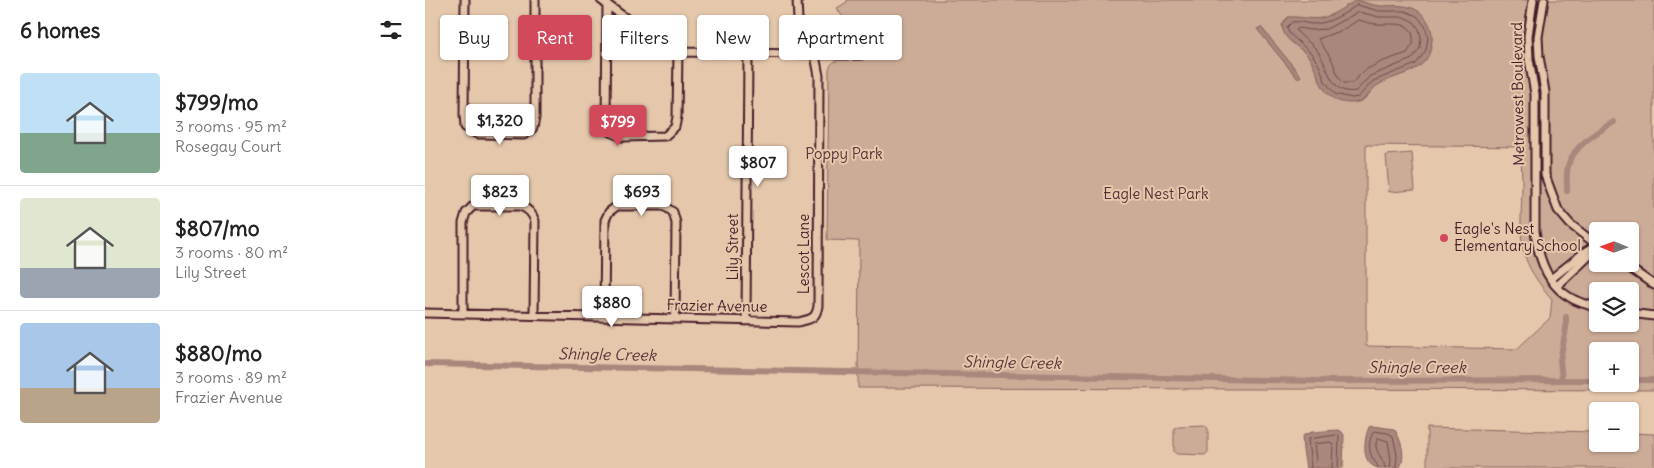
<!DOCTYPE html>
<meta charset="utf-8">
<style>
:root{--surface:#fff;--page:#f2f2f2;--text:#222;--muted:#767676;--line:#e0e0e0;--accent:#d1495b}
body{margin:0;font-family:Delius,sans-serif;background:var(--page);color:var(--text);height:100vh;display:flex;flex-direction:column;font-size:19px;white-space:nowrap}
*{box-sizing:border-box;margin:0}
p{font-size:16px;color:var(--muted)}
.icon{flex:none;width:28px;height:28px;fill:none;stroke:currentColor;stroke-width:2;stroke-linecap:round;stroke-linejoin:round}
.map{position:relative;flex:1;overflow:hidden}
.panel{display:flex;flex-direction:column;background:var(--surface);width:425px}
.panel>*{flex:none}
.banner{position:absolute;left:15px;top:15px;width:475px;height:45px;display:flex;gap:10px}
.needle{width:32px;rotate:271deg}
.controls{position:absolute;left:1164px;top:222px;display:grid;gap:10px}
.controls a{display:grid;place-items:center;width:50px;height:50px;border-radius:5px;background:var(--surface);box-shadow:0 1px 4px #0004;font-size:25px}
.price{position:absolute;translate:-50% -42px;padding:0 11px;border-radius:5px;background:#fff;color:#222;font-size:16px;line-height:32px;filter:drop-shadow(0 1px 2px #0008)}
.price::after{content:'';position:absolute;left:50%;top:30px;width:15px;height:11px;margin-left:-8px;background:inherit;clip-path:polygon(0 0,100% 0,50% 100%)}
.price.on{background:var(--accent);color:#fff}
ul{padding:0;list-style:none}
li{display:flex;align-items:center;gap:15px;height:125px;padding:0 20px}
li+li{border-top:1px solid var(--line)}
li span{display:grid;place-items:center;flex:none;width:140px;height:100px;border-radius:5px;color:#555}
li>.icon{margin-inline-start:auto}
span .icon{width:60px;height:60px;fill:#fffc;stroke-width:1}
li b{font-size:21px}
h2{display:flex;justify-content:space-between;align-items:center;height:60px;padding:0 20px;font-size:21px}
.chip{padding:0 18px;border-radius:5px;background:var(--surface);box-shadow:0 1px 4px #0004;font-size:18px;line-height:45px}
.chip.on{background:var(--accent);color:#fff}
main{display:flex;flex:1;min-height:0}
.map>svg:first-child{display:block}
.green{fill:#ccac97;stroke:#8b6661;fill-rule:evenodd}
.water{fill:#aa877b;stroke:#845d5b}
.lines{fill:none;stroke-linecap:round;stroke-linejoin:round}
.shore{stroke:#70494b;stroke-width:1}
.canal{stroke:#aa877b;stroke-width:6}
.minor-casing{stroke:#4a1f2b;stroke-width:11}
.minor{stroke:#e5c8ac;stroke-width:7}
.poi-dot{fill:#d1495b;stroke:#e5c8ac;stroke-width:2}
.labels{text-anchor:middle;stroke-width:4;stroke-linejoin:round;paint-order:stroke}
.street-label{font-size:15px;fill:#4a1f2b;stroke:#e5c8ac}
.park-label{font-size:15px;fill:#572d36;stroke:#e5c8ac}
.poi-label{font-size:15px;fill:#4a1f2b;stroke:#e5c8ac;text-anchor:start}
.water-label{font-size:16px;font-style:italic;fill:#5d343b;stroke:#e5c8ac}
</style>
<main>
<section class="panel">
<h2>6 homes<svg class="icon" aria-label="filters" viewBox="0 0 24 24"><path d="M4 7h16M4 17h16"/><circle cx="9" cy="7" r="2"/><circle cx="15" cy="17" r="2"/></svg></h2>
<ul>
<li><span style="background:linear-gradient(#bfe0f5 60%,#7fa58c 0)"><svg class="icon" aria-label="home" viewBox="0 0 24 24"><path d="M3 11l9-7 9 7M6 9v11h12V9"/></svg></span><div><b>$799/mo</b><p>3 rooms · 95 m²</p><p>Rosegay Court</p></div></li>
<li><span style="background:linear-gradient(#dfe7d0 70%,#9aa5b1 0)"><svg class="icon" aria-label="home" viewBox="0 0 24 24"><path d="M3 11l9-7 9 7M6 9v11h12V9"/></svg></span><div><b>$807/mo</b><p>3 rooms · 80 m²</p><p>Lily Street</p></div></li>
<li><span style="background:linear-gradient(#a9c7e8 65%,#b9a48a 0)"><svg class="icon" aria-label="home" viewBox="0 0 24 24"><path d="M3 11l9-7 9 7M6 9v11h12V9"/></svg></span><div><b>$880/mo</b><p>3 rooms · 89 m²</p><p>Frazier Avenue</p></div></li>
</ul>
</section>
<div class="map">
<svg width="1229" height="468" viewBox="0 0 1229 468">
<rect width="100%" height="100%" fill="#e5c8ac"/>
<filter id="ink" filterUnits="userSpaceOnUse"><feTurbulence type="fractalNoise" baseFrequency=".02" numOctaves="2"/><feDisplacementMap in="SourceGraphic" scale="10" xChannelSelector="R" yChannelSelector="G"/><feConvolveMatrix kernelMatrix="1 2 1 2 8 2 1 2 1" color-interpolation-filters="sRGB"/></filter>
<g filter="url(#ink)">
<path class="green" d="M422 0H1229V390L433 388 434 241 402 240 404 69C408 56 423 61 434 60L435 31C425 25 418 19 412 8L422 2ZM941 145 1096 147C1096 161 1097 173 1097 186 1097 206 1094 229 1098 249 1102 268 1114 284 1127 299L1125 318 1092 349 941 346ZM1172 231H1205V264H1172ZM1172 291H1205V324H1172ZM1172 351H1205V384H1172Z
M987 153 990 190 964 192 961 155Z
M780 425 783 429V452L780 455 752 454 749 452V428L754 426Z
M1002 428 1172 432V444H1205V433L1229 434V468H1002Z"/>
<path class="water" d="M933 0C940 3 947 5 955 6 969 6 984 3 996 13 1003 19 1008 30 1007 40 1005 74 977 71 953 85 946 89 942 100 933 102 926 104 914 103 908 98 893 88 893 69 883 56 873 45 858 41 857 25L863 17C875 16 885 20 896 18 909 16 920 5 933 0Z
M836 27 876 76 873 79 832 29Z
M947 426 969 429C976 438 982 459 974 468 968 468 960 468 954 468 935 465 939 439 944 427Z
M912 430 916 431 919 435 918 468H881L878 450 877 436 887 432Z"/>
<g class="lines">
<path class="shore" d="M932 5 954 11H980L992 16 1000 26 1003 37 1001 50 991 64 948 81 933 97 927 98 910 94 900 81 895 67 887 54 864 33 862 27 867 22C874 21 880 23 887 24 904 24 919 14 932 5Z
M934 12 954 17H979L989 22 994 29 996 38 995 48 987 59 945 76 931 91C904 96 904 64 891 49 885 42 876 37 871 30L874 28 884 30 901 29Z
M934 20C940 22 947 24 954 24 970 25 990 19 988 44L982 53 956 62 940 70 927 83H919L914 78 907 60 893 39 917 30Z
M886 468 883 439 911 435 914 436V439L913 468
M892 468 889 444 905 442 908 444 907 468
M953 468C952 462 949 462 947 457 943 449 944 438 949 431L963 433 968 436 972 455 971 468
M960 468C959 457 946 450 953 438L963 441 966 460 965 468"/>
<path class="canal" d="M1142 191C1142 183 1141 174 1143 166 1148 146 1172 132 1189 122
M2 364 893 381 1172 380
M1137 380 1135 360 1141 329V317
M1205 380H1229"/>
<defs>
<path id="minor" d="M40 0 39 114 40 127 52 134 99 135 108 128 110 118V0
M176 0 240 47 253 52 436 55
M1108 0 1103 36 1104 59 1110 94V231C1113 256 1122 285 1146 298 1154 303 1164 305 1172 307
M1119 0 1113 37 1114 56 1120 92V175L1133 210 1145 224 1172 245
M182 5 181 123 185 132 197 137 240 136 250 127 252 117 253 52
M1199 264 1229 285
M1126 279 1161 251 1172 245
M1132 286 1164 256 1171 247
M0 313 373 322C386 319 391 319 393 306L394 76 390 55 382 45 377 33 373 20 372 0
M1205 313 1229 316
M38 314V223L41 213 48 206H96C104 210 107 213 110 221L109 315
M179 316 180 220 184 212 192 206H239L248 212 251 223 250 319
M321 321 323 54"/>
</defs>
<use href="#minor" class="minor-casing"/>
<use href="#minor" class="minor"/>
</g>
</g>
<circle class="poi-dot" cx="1019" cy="238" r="5"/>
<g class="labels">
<g class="street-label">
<text transform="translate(1093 94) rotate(-91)" y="5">Metrowest Boulevard</text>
<text transform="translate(308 247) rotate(-90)" y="5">Lily Street</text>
<text transform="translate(379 254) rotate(-90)" y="5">Lescot Lane</text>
<text transform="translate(292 306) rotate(1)" y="5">Frazier Avenue</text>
</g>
<g class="park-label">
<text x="419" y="159">Poppy Park</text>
<text x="731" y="199">Eagle Nest Park</text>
</g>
<g class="poi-label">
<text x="1029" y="234">Eagle's Nest<tspan x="1029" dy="17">Elementary School</tspan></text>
</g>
<g class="water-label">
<text transform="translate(182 354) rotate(1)" y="6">Shingle Creek</text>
<text transform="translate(587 362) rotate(1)" y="6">Shingle Creek</text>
<text x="992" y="373">Shingle Creek</text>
</g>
</g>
</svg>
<div class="controls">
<a><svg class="needle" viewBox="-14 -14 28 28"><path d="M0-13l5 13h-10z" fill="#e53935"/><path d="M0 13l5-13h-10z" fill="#767676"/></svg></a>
<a><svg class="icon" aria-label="layers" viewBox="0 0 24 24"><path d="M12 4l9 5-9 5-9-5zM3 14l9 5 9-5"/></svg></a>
<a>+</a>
<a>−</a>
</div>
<b class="price" style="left:75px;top:146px">$1,320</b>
<b class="price on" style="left:193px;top:147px">$799</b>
<b class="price" style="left:333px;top:188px">$807</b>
<b class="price" style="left:75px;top:217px">$823</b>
<b class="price" style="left:217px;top:217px">$693</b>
<b class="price" style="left:187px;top:328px">$880</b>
<div class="banner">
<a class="chip">Buy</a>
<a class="chip on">Rent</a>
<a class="chip">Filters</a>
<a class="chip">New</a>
<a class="chip">Apartment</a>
</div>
</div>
</main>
